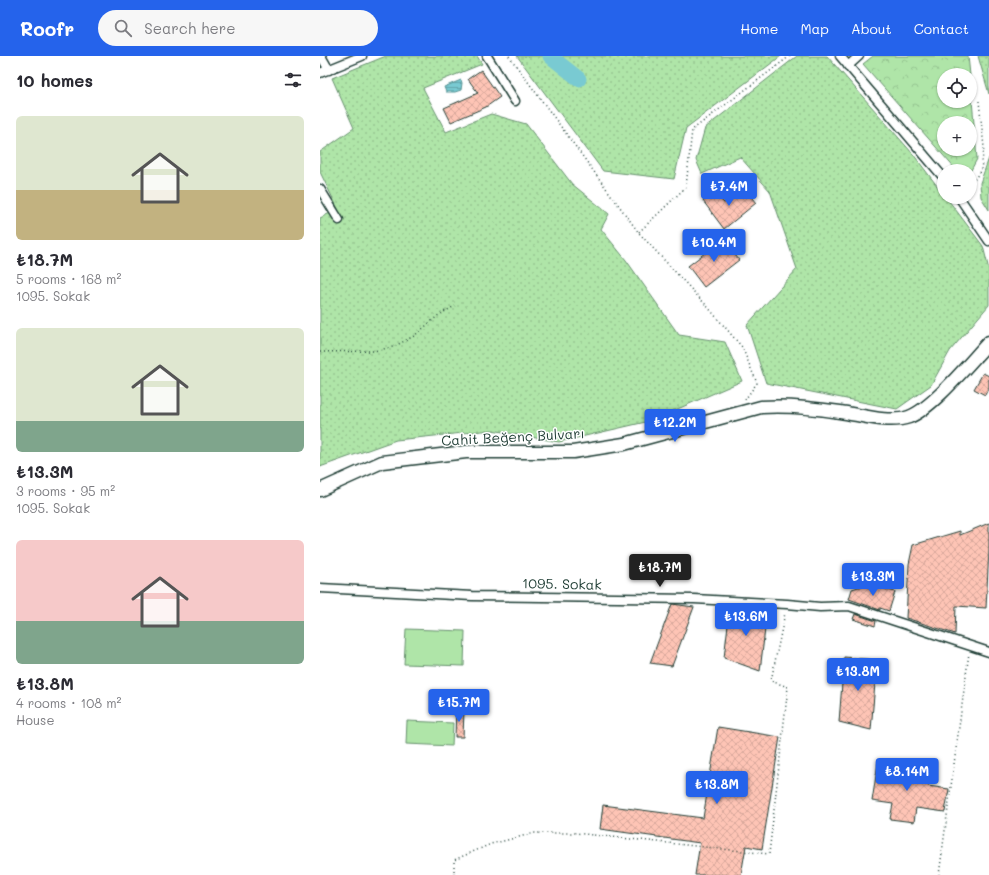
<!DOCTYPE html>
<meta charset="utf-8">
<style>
:root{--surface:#fff;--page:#f7f7f7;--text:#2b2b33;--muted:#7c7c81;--accent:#2563eb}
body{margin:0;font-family:Mali,sans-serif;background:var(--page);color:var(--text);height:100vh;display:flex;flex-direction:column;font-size:15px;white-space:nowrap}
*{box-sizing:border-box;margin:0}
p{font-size:13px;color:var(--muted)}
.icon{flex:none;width:22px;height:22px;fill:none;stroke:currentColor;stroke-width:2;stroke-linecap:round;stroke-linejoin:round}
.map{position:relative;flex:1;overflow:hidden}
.sheet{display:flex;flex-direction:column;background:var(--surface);width:320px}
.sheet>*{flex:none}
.fabs{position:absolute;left:617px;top:12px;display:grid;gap:8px}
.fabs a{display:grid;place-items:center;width:40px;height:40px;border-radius:50%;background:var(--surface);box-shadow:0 1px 3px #0004;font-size:20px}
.price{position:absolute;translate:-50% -34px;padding:0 9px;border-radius:4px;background:var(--accent);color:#fff;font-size:13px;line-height:26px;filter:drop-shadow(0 1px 2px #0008)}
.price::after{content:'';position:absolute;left:50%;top:24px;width:12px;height:9px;margin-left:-6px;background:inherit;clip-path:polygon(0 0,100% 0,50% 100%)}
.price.active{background:#222;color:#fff}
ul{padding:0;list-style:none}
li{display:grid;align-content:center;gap:8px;height:212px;padding:0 16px}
li span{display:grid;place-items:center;height:124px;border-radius:6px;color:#555}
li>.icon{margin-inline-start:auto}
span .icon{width:72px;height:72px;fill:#fffc;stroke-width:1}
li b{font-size:17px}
h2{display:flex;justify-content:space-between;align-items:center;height:48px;padding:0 16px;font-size:17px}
header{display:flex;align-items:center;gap:24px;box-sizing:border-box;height:56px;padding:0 20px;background:var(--accent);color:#fff}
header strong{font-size:19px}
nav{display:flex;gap:22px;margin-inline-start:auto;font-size:14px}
.search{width:280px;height:36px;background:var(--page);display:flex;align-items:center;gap:10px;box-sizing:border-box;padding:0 14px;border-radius:22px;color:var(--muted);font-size:15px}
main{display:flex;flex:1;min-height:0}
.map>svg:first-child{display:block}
.grass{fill:url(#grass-dots);stroke:#67916e}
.forest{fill:url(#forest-crowns);stroke:#67916e;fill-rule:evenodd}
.pitch{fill:#afe5a8;stroke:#67916e}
.water{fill:url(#water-rules);stroke:#559293}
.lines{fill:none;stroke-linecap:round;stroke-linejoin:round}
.river{stroke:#79cad2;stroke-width:15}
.building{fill:url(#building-cross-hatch);stroke:#1f3d34}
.street-casing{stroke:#1f3d34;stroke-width:11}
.secondary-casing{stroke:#1f3d34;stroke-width:15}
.path{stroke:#1f3d34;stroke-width:1.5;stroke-dasharray:1 3;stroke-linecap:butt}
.street{stroke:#fff;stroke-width:8}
.secondary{stroke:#fff;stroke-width:12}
.labels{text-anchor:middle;stroke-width:3;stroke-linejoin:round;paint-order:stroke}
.street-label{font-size:14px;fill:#1f3d34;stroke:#fff}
</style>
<header>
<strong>Roofr</strong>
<div class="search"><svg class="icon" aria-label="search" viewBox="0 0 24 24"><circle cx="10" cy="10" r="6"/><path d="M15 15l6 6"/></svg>Search here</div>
<nav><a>Home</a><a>Map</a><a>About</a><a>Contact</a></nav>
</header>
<main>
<section class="sheet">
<h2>10 homes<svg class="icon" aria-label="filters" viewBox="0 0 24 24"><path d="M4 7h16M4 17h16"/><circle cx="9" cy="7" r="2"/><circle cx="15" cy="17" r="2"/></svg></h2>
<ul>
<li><span style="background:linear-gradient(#dfe7d0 60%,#c2b280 0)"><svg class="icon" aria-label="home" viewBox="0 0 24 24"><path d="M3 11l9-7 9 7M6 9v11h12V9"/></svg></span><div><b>₺18.7M</b><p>5 rooms · 168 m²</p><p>1095. Sokak</p></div></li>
<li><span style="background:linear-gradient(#dfe7d0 75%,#7fa58c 0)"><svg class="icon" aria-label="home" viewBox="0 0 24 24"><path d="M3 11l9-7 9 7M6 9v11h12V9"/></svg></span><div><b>₺13.3M</b><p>3 rooms · 95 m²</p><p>1095. Sokak</p></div></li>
<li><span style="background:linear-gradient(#f6c9c9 65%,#7fa58c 0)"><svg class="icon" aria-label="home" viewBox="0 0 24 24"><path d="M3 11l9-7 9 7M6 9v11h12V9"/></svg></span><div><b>₺13.8M</b><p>4 rooms · 108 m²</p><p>House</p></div></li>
</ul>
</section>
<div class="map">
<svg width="669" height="819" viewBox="0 0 669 819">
<defs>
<pattern id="grass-dots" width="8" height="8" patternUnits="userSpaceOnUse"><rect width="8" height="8" fill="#afe5a8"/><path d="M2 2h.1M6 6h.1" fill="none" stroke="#96c591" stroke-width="1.8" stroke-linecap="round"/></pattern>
<pattern id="forest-crowns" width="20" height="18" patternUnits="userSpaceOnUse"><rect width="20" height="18" fill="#afe5a8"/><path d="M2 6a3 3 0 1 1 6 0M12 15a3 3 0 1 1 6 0" fill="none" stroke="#96c591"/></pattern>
<pattern id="water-rules" width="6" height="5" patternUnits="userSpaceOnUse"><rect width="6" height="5" fill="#79cad2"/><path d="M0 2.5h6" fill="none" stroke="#63a5ab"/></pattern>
<pattern id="building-cross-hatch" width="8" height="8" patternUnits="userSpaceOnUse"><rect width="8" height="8" fill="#fec4b5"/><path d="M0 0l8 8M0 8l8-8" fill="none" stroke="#d9a99c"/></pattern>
</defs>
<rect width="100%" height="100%" fill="#fff"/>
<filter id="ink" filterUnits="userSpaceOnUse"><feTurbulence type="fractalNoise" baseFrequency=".025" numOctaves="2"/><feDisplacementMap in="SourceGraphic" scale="8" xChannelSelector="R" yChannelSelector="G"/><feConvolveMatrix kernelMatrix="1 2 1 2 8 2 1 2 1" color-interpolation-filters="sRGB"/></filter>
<g filter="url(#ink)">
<path class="grass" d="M66 0H157L162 8 103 32 126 76 171 58 206 68 252 128 289 158 281 173 306 204 359 279 405 286 422 325 330 365 239 386 172 374 76 384 0 411V162L18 153 0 116V96L34 72 12 22Z
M197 0H461L366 72 354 123 283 115Z
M477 0H507L593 98 624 139V141H626L663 190 669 214V249L630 295 611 329 577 353 446 327 427 269 477 213 450 135 420 101 382 118 376 104 385 72Z
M658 0H669V38Z
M669 102V154L661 141 660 127Z"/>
<path class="forest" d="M553 0H648L650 19H624V45H650V20L657 103 650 116 637 115 543 8ZM624 67H650V93H624Z"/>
<path class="pitch" d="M86 573 145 575 144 610 84 608Z
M87 665 133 667 132 690 86 688Z"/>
<path class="water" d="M141 24 142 27 141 34 135 36H126L124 31Z"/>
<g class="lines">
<path class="river" d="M230 0 259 23"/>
</g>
<path class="building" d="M161 14 180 41 166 51 131 66 124 52 158 37 148 23Z
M424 132 436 147 404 173 383 145 395 136 404 147Z
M403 183 419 204 384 231 368 210Z
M663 317 669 320V331L665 339 654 333Z
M669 467V494L666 552 636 550 635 578 586 562 589 508 593 489 640 475V479Z
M548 528 575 536 569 555 560 552V554L529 543 532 533Z
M352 548 374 551 352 610 330 607Z
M410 552 447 556 440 615 404 602Z
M535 558 556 565 555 570 533 563Z
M524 601 557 604 551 674 519 666Z
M136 653 144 654 143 681H135Z
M398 671 460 681 442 793 426 790 421 819H375L380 787 280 773 283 749 383 762Z
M558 707 595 713 594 720 609 722 608 730 629 733 625 756 596 752 594 766 570 763 573 748 552 745Z"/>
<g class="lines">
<defs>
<path id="street" d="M1 0 9 14
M167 0 195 45
M520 0 624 122
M528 10 539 0
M0 17 42 0
M0 133 19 164
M639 141 669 185
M0 532 152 540 374 543 467 548 500 551 529 550 669 596"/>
<path id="secondary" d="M0 434 62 406 146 396H253L304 388 441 351C467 349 494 352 520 356 541 359 569 368 589 361 613 352 650 306 669 286"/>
</defs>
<use href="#street" class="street-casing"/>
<use href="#secondary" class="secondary-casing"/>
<path class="path" d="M189 0 319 177 386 249 422 291 437 327 424 345
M650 130 661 114 664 91 659 45
M319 176 366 131 372 74 470 0
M0 296 53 295 73 291 94 280 120 258 135 250
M134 819V804L171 788 215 777H255L449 798 468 631 451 625 465 557
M619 819 649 597"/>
<use href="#street" class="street"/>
<use href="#secondary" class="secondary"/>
</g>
</g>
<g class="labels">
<g class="street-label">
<text transform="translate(193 381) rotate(-3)" y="5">Cahit Beğenç Bulvarı</text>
<text transform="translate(242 528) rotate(1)" y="5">1095. Sokak</text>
</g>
</g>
</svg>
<div class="fabs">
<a><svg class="icon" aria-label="locate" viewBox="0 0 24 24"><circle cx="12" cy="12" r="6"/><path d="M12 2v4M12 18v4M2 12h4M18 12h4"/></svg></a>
<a>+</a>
<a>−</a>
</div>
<b class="price" style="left:409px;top:151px">₺7.4M</b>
<b class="price" style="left:394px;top:207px">₺10.4M</b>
<b class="price" style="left:355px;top:387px">₺12.2M</b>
<b class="price active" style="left:340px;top:532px">₺18.7M</b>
<b class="price" style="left:553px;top:541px">₺13.3M</b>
<b class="price" style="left:426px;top:581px">₺13.6M</b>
<b class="price" style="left:538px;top:636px">₺13.8M</b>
<b class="price" style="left:139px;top:667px">₺15.7M</b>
<b class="price" style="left:587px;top:736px">₺8.14M</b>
<b class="price" style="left:397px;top:749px">₺13.8M</b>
</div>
</main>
